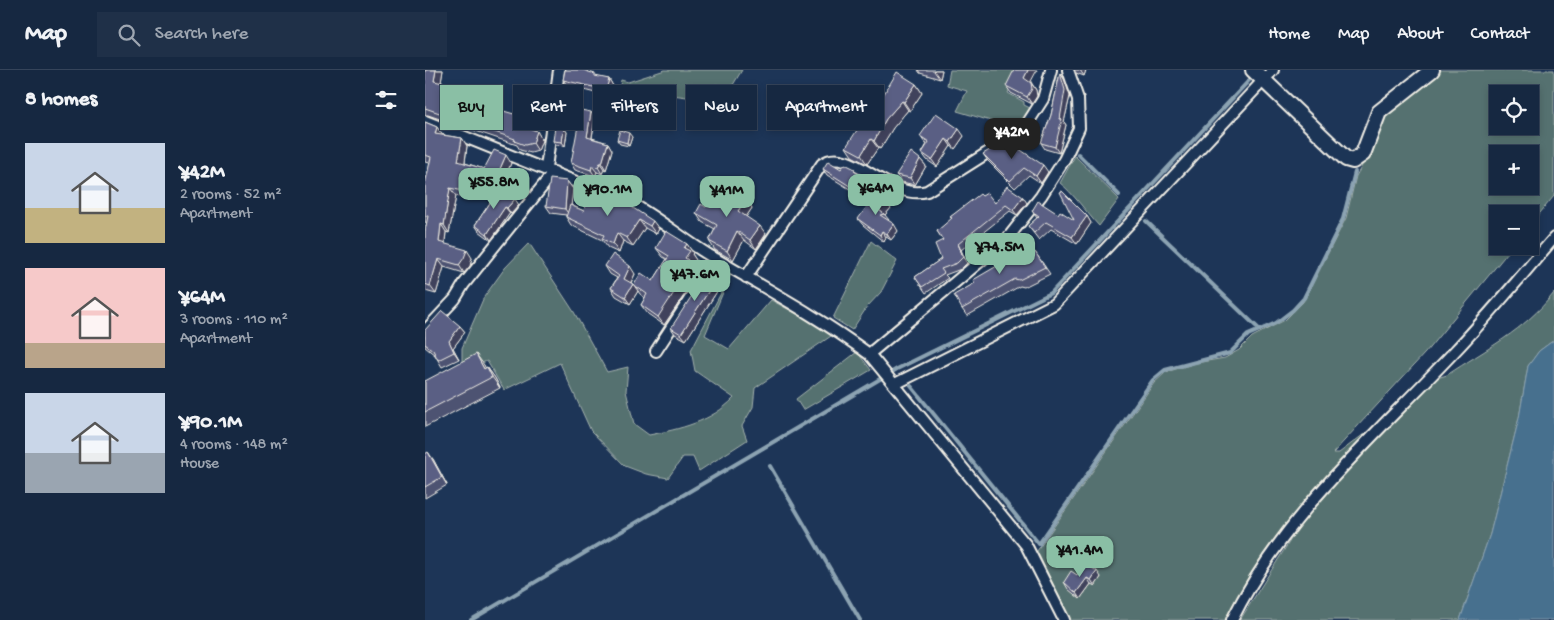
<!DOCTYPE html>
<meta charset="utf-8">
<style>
:root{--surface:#162841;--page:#1f3048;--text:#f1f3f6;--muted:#9ea6b1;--line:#35445a;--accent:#8abfa5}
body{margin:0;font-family:"Gochi Hand",sans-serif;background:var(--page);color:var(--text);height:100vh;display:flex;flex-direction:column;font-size:19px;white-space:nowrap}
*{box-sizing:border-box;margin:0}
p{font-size:16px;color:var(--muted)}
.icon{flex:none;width:28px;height:28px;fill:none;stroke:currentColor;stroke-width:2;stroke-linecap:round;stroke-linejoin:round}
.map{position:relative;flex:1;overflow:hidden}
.side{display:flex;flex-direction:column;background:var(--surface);width:425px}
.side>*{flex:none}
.banner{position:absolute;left:15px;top:15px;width:475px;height:45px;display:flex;gap:10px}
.buttons{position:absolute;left:1064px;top:15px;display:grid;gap:10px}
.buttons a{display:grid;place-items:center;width:50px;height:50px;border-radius:0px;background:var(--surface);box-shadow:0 2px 8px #0003,0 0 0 1px var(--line);font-size:25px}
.price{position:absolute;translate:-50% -42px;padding:0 11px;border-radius:10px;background:var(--accent);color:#111;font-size:16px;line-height:32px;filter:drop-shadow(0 1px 2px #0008)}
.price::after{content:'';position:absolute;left:50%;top:30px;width:15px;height:11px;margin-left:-8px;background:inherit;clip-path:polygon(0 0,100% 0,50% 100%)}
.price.on{background:#222;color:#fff}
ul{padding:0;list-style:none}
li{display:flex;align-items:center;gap:15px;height:125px;padding:0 25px}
li span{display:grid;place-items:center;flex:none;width:140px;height:100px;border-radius:0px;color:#555}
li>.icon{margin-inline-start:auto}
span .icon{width:60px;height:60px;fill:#fffc;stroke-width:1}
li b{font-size:21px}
h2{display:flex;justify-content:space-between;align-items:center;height:60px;padding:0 25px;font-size:21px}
.pill{padding:0 18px;border-radius:0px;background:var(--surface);box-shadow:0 2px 8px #0003,0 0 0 1px var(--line);font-size:18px;line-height:45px}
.pill.on{background:var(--accent);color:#111}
header{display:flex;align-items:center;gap:30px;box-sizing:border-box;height:70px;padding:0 25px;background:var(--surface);border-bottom:1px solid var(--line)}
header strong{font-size:24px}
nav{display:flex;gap:28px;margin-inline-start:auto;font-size:18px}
.search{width:350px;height:45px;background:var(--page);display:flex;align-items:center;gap:12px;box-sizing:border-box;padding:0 18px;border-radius:0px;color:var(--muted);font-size:19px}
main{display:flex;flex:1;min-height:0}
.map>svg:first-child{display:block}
.green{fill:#54716f;stroke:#a4b1ac;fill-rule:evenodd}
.water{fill:#466f8e;stroke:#8ca3b2}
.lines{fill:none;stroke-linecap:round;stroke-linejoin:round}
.stream{stroke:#8ca3b2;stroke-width:4}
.minor-casing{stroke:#f4f1e8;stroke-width:14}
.secondary-casing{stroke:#f4f1e8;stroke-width:18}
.minor{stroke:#1d3557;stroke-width:10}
.secondary{stroke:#1d3557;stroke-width:14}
.wall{fill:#4d5272;stroke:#f4f1e8}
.shaded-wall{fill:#3f425c;stroke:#f4f1e8}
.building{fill:#5a5f84;stroke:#f4f1e8}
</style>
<header>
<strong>Map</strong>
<div class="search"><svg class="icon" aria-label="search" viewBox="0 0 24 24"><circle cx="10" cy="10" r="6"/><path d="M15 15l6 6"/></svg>Search here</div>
<nav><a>Home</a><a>Map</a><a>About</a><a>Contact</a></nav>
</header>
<main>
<section class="side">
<h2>8 homes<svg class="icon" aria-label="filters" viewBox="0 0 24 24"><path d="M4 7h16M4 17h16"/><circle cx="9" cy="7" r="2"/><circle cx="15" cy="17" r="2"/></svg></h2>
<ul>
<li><span style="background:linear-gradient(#c9d6e8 65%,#c2b280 0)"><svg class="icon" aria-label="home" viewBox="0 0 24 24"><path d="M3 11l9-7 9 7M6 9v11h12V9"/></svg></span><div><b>¥42M</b><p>2 rooms · 52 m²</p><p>Apartment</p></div></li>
<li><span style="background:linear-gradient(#f6c9c9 75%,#b9a48a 0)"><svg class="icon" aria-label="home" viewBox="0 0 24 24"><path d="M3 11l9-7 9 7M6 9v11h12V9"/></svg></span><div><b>¥64M</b><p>3 rooms · 110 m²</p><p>Apartment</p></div></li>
<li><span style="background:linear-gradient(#c9d6e8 60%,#9aa5b1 0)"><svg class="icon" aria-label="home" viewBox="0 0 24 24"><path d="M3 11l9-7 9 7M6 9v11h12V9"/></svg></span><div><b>¥90.1M</b><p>4 rooms · 148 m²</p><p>House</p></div></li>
</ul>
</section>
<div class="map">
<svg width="1129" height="550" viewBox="0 0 1129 550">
<rect width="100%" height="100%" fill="#1d3557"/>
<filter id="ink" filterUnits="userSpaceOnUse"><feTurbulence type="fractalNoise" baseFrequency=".02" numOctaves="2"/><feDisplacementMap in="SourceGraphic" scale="10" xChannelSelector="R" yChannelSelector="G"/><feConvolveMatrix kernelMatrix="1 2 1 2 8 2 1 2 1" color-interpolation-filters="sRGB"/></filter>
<g filter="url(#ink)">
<path class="green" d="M240 0H317L303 23 292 14 269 28 233 23 195 15 196 10 203 12Z
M525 0H594L583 23 599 32V35L605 38 593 59 532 41 542 21 522 15Z
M1012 0H1129V126L1105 155V144H1072V176H1088L1000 283 908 383H914L943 361 942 365C885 421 835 478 800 550H645L612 481 729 313 741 302 771 293 800 288 814 280 827 267 860 250 878 232 921 148 931 106 945 82 958 43ZM1072 24H1105V56H1072ZM1072 84H1105V116H1072Z
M650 86 694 129 674 156C662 143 647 122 635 113Z
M446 171 472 191 456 222 442 237 427 260 408 248Z
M104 173 149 242 182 302 203 297 201 321 209 354 224 365C255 359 286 352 309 328L270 301 266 280 305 206 280 265 304 279 346 230 409 264 330 318 328 337 317 356 322 370 274 401 268 387H258L243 408 221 404 200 396 166 361 135 293 79 320 62 291 37 300V278L59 227 80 198Z
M1129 223V270L1114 281 1103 296 1094 348 1065 464 1035 550H815L885 439 1012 308 1022 305C1061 279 1099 261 1129 223Z
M432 282 446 300 378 340 371 329Z"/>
<path class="water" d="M1129 270V550H1035L1065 464 1094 348 1103 296 1114 281Z"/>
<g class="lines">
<path class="stream" d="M653 84 694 125
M721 151 835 260
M486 316 614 474 728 310 740 300 805 283 823 265 851 253 868 240 879 228 918 149 930 102
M345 396 435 550
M46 550 472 299 626 223 830 4"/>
<defs>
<path id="minor" d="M0 51 211 136C237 151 259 170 284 185 338 217 394 247 444 284L601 475 639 550
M121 98 134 0
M321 207 397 94C424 73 465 132 502 121L589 66 602 54 618 29 626 0
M0 261 30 229 39 214 129 102
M231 281 291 189
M444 284 582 169 616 126 639 90 654 58 653 29 643 0
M470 314 629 234 848 0
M807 550C859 444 949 367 1029 282 1064 245 1096 206 1129 168"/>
<path id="secondary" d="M828 0 921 89 928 91 938 84 954 42 1007 0"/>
</defs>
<use href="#minor" class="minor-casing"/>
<use href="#secondary" class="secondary-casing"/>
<use href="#minor" class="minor"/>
<use href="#secondary" class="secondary"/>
</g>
<path class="wall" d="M0 0H18L16 12 41 18 46 26 44 36 63 42 96 46 100 52 109 60 112 61 117 70 113 81 106 83 95 80 92 75 3 45H0Z
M493 0H517L515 9 495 3Z
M649 0H661L659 6 651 3Z
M635 3 639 9 645 26 639 52 641 55 634 83 620 79 616 73 626 45Z
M184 9 188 16 186 27 143 16 138 10Z
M606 12 611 20 612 26 607 34 586 23 581 16Z
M491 14 497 23 485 41 483 40 468 58 455 79 453 78 442 94 427 86 421 77 447 44Z
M170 48 167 68 183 73 187 80 181 100 179 99 177 104 172 102 170 106 150 100 146 93Z
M0 52 12 57 17 65 37 68 42 76 40 93 59 99 86 93 76 118 94 135 86 144 85 143 66 170 54 161 50 155 69 127 71 122 50 115 47 130 31 126 24 163 21 162 20 174 47 188 45 196 39 203 19 197 11 224 0 221V161L2 153 0 152V115L5 93 0 92Z
M139 58 142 62 140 76 131 75 128 71Z
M495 66H539L530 79 526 76 512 97 502 90 497 83 502 74 500 73Z
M207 67 204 76 195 74 192 70Z
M558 84 623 102 616 113 604 105 590 118 563 91Z
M495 89 501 96 490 115 477 112 471 105Z
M398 99H416L434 105 443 115 436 126 402 105Z
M142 111 148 119 146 135 159 141 163 123 234 159 231 164 220 158 208 176 198 171 194 183 183 178 177 170 146 155 141 147V145L126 143 121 136Z
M300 122 321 129 327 138 321 147 341 164 331 179 319 170 308 190 290 180 284 171 290 159 277 152 271 143 281 137Z
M557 126 570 133H602L592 145 585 141 536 180 542 193 536 199 520 205 523 208 501 223 490 207 516 189 518 170 512 161 527 149 525 147Z
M466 138 460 145 464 150H463L473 161 466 170 461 167 459 172 438 155 433 149Z
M607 141 633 144 649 150 662 146 666 153 652 174 626 159 614 170 603 156 612 148Z
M262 174 268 183 267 184 271 190 267 196 270 199 261 214 264 218 239 255 223 244 216 235 220 228 215 224 213 221 205 234 191 226 186 218 192 208 185 204 180 196 210 204 206 213 209 215 228 211 242 189 238 187 231 178Z
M610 182 625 204 599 217 595 216 542 246 537 239 550 213 572 196 595 191Z
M294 205 298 212 261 270 250 264 246 258Z
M35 256 40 262 28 278 34 289 17 297 10 285 0 277V260Z
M59 295 60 298 62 297 70 308 75 318 0 357V311Z
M0 384 8 389 22 415 0 428Z
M652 505 676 507 670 516 666 514 655 529 643 519 639 512Z"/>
<path class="shaded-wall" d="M11 0H18L15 19 9 11Z
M510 0H517L515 9 509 1Z
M603 0H612L604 15 599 8Z
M655 0H661L659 6Z
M635 3 639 9 645 26 639 52 641 55 634 83 630 77 635 49Z
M184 9 188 16 186 27 181 20Z
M606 13 611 20 612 26 607 34 602 27Z
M491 14 497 23 485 41 479 32Z
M41 18 46 26 43 41 37 33Z
M477 31 483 40 468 58 455 79 449 71 461 49Z
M166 42 170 48 166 73 162 67Z
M96 46 101 54 95 51Z
M104 54 110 62 103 58Z
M12 57 18 66 10 64Z
M139 58 142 62 140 76 137 72Z
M534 59 539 66 530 79 525 72Z
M112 61 117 70 113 81 108 73Z
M204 63 207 67 204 76 202 73Z
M37 68 42 76 39 99 33 91Z
M446 69 453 78 442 94 436 85Z
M521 69 526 76 512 97 507 90Z
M183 73 187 80 181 100 177 93Z
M81 85 86 93 74 123 68 115Z
M495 89 501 96 490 115 485 108Z
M175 93 179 99 177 104 173 97Z
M618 95 623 102 616 113 611 106Z
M167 96 172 102 170 106 166 100Z
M45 107 50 115 47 130 42 122Z
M439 108 443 115 436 126 431 120Z
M142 111 148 119 145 146 140 139Z
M25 118 31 126 24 163 19 155Z
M598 127 602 133 592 145 588 140Z
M90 129 94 135 86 144 82 138Z
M321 129 327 138 319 150 313 141Z
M462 131 466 138 460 145 454 140Z
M80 137 85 143 66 170 62 164Z
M662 146 666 153 652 174 647 167Z
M214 150 220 158 208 176 202 168Z
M228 151 234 159 231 164 225 156Z
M16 154 21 162 19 180 14 172Z
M469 154 473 161 466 170 462 164Z
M335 156 341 164 331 179 325 170Z
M312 161 319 170 308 190 302 181Z
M457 161 461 167 459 172 455 165Z
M192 163 198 171 194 183 188 174Z
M262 174 268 183 267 184 271 190 267 196 270 199 261 214 264 218 239 255 233 247 253 207 260 188 259 178Z
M533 174 536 180 542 193 538 187Z
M42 180 47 188 45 196 39 203 34 195Z
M13 189 19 197 11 224 5 216Z
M205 196 210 204 204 216 199 209Z
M294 205 298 212 261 270 256 264Z
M208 214 213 221 205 234 200 227Z
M35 256 40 262 28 278 34 289 29 282 24 271Z
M51 284 59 295 66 309 59 299Z
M62 297 70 308 75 318 67 307Z
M3 382 8 389 22 415 17 407Z
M672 501 676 507 670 516 666 510Z
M662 508 666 514 655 529 651 523Z"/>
<path class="building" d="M0 0H11L9 11 41 18 37 33 63 42 68 38 96 46 95 51 104 54 103 58 112 61 108 73 100 75 89 71 90 69 0 38Z
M140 0H158L170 4V6L184 9 181 20 138 10Z
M589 0H603L599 8 606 13 607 19 602 27 581 16Z
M472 2 491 14 479 32 477 31 461 49 449 71 446 69 436 85 421 77 444 42 447 44Z
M635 3 640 20 635 49H637L630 77 616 73 626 45Z
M156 40 166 42 162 67 183 73 177 93H175L173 97 167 96 166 100 146 93Z
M511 43 534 59 525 72 521 69 507 90 497 83 504 72 495 66Z
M0 52 12 57 10 64 37 68 33 91 59 99 69 80 81 85 68 115 45 107 42 122 25 118 19 155 16 154 14 172 42 180 39 188 34 195 13 189 5 216 0 214V161L3 146H0V115L6 87 0 85Z
M130 57 139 58 137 72 128 71Z
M195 60 204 63 202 73 192 70Z
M581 70 618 95 611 106 599 98 585 111 558 84Z
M486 82 495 89 485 108 471 105Z
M403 91 416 99 420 94 430 99 429 101 439 108 431 120 398 99Z
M125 109 142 111 140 139 121 136Z
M73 116 90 129 82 138 80 137 62 164 50 155 69 127Z
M582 116 598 127 588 140 581 135 533 174 538 187 532 193 516 199 519 203 497 217 490 207 516 189 510 174 518 170 512 161 527 148 525 147 555 124 557 126 562 123 570 133Z
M293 117 300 122 302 118 321 129 313 141 335 156 325 170 312 161 302 181 284 171 292 155 271 143 276 134 281 137Z
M637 121 662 146 647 167 621 152 609 163 603 156 614 146 607 141 613 131 633 144 635 141 649 150 635 122Z
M163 123 181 125 205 136 228 151 225 156 214 150 202 168 192 163 188 174 177 169 179 165 141 147 145 135 159 141Z
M451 124 462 131 454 140 459 144 455 145 469 154 462 164 457 161 455 165 433 149Z
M241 161 262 174 259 178 265 181 260 188 263 190 253 207 258 209 233 247 216 235 222 224 209 215 216 203 228 211 244 186 231 178Z
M581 172 595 191 610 182 620 197 594 210 590 209 537 239 529 225 550 213 548 210 572 196 568 190 578 184 573 177Z
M188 184 205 196 199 209 208 214 200 227 186 218 194 206 180 196Z
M284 199 294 205 256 264 246 258Z
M17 241 35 256 24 271 29 282 13 290 8 280 0 274V260Z
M51 284 59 299 62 297 67 307 0 342V311Z
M3 382 17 407 0 417V384Z
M660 494 672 501 666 510 662 508 651 523 639 512 646 501 652 505Z"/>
</g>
</svg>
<div class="buttons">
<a><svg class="icon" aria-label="locate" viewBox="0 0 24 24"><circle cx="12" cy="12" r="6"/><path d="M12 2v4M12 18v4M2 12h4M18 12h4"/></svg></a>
<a>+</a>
<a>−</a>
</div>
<b class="price on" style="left:587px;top:90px">¥42M</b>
<b class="price" style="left:69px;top:140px">¥55.8M</b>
<b class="price" style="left:451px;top:146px">¥64M</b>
<b class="price" style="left:183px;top:147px">¥90.1M</b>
<b class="price" style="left:302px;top:148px">¥41M</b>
<b class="price" style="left:575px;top:205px">¥74.5M</b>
<b class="price" style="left:270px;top:232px">¥47.6M</b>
<b class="price" style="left:655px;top:508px">¥41.4M</b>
<div class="banner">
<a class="pill on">Buy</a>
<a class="pill">Rent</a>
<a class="pill">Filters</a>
<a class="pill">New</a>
<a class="pill">Apartment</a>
</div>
</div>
</main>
